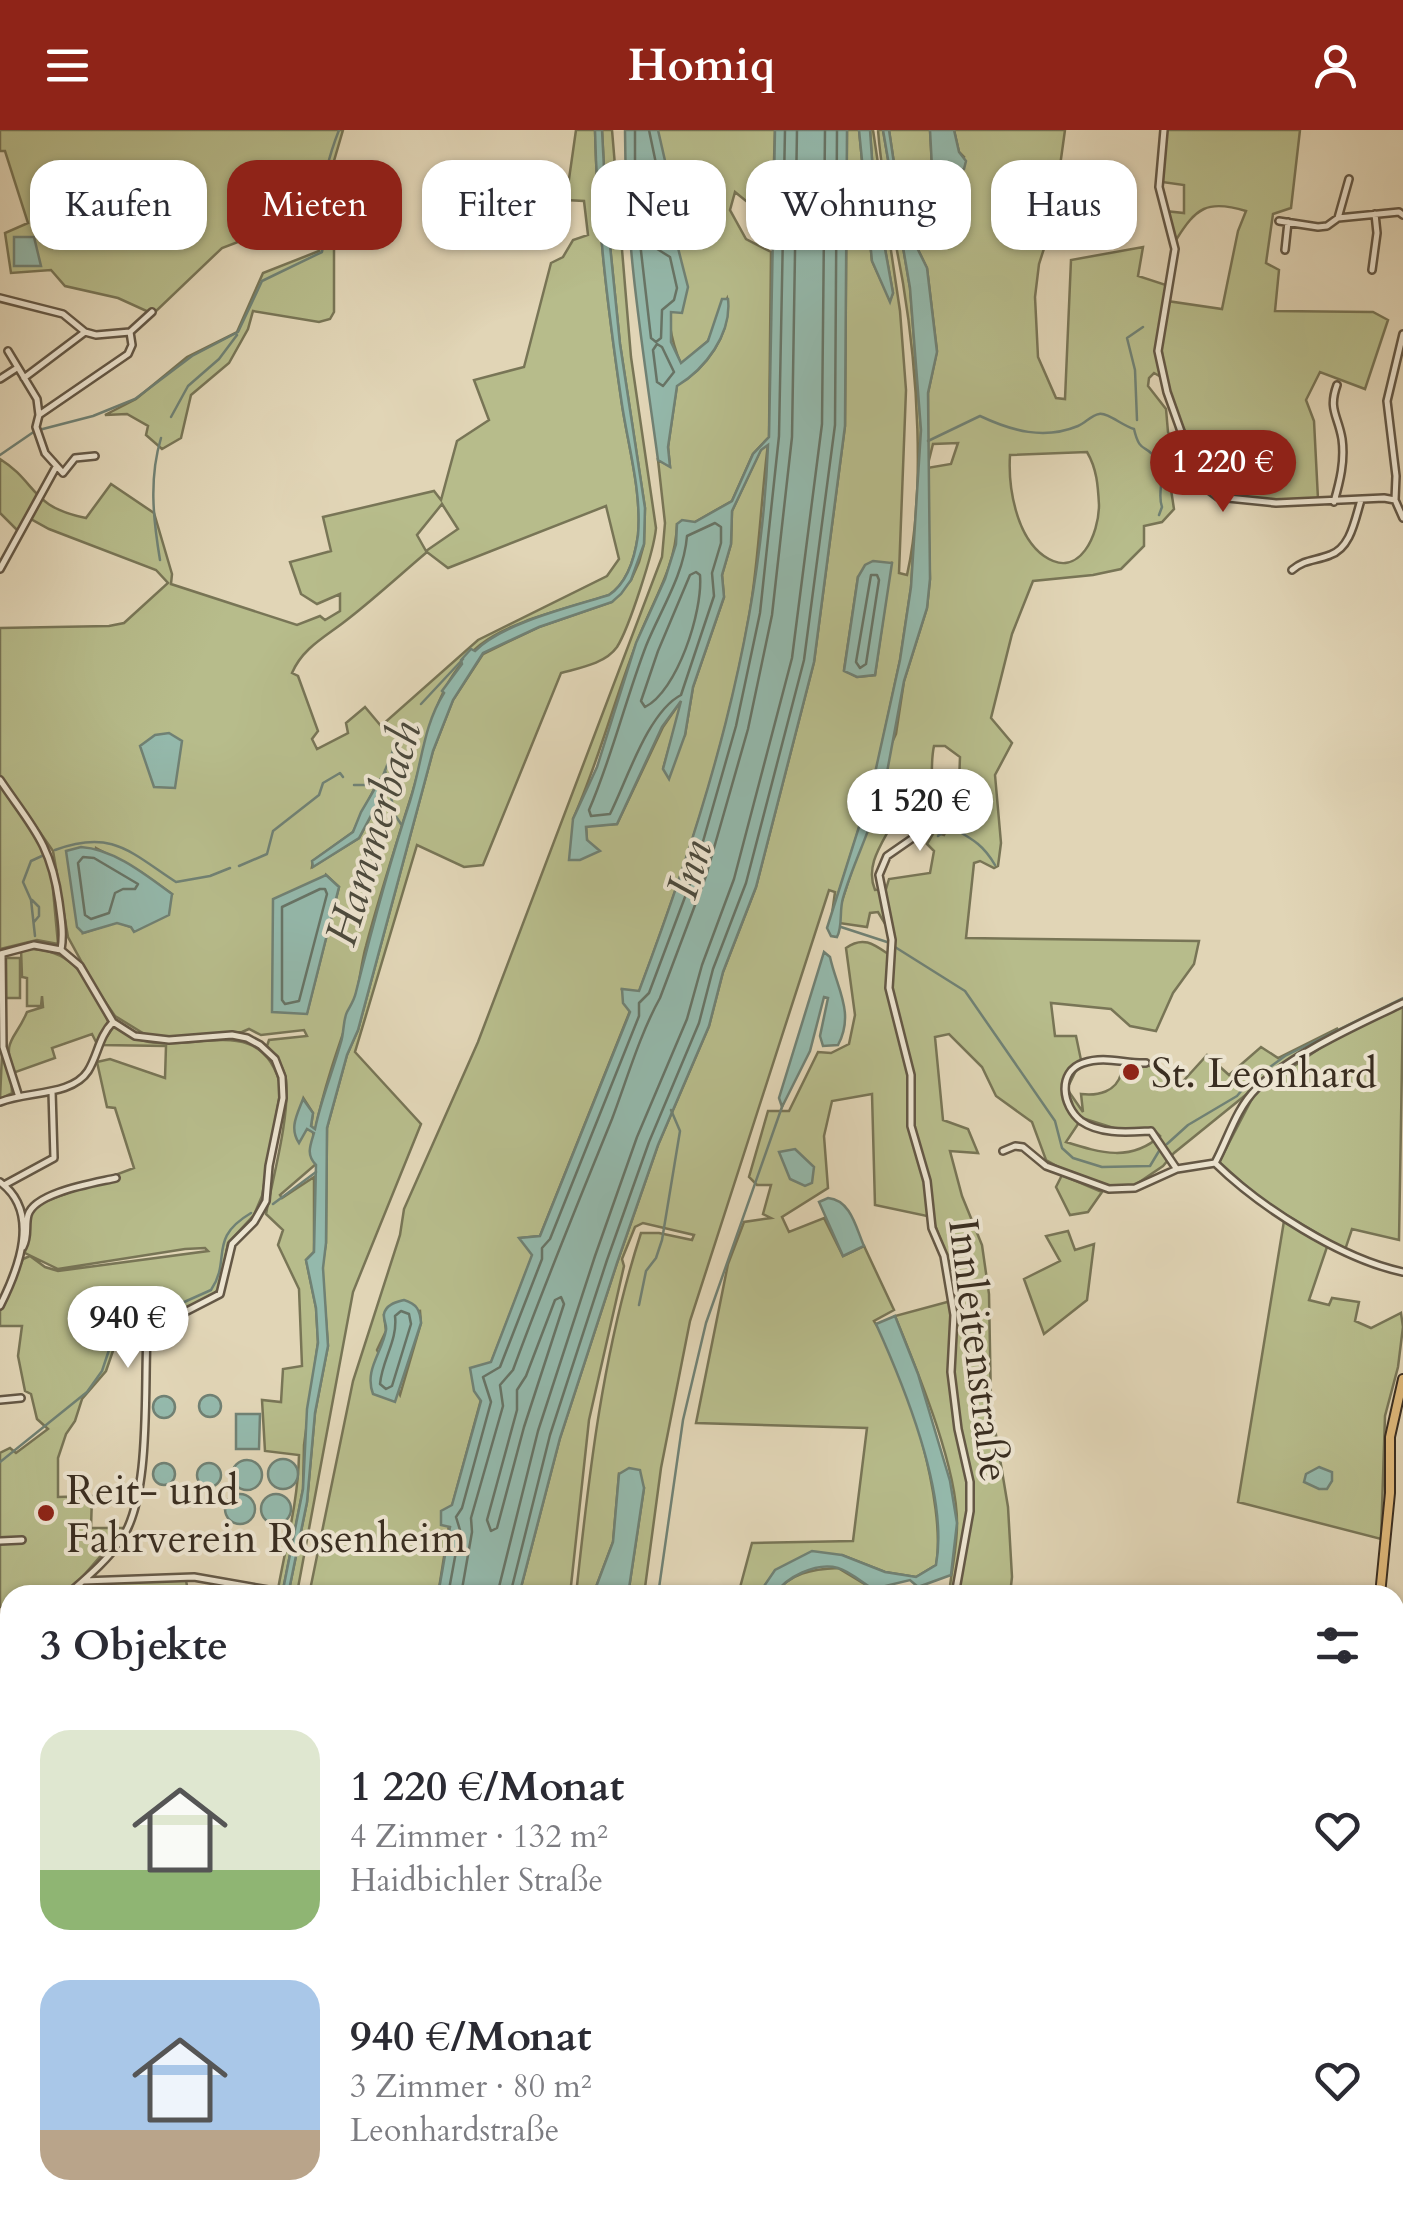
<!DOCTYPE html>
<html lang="de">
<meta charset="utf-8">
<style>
:root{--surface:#fff;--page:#f7f7f7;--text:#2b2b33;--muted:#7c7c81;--accent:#8f2418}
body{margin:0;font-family:Cardo,serif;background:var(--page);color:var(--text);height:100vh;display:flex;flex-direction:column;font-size:38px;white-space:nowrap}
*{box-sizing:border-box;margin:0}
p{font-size:32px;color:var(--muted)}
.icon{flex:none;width:55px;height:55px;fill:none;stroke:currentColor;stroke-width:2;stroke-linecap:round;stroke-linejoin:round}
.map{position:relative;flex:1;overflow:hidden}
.side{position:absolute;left:0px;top:1455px;width:1405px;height:642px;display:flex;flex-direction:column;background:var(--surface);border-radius:30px 30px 0 0;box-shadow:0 2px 8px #0004}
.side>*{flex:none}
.guide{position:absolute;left:30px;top:30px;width:1345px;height:90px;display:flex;gap:20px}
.price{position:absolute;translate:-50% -85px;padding:0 22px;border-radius:35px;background:#fff;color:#222;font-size:32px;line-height:65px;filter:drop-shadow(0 2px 5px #0008)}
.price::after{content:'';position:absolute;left:50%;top:60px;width:30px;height:22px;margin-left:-15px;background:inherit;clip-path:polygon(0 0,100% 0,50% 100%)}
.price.current{background:var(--accent);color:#fff}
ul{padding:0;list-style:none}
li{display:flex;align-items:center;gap:30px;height:250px;padding:0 40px}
li span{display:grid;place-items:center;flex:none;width:280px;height:200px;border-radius:30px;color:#555}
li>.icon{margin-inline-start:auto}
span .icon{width:120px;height:120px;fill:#fffc;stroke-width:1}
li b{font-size:42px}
h2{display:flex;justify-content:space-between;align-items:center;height:120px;padding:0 40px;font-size:42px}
.tag{padding:0 35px;border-radius:30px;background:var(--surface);box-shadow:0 2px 8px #0004;font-size:35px;line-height:90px}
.tag.current{background:var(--accent);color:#fff}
header{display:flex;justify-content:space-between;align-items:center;height:130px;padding:0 40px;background:var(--accent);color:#fff;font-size:45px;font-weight:800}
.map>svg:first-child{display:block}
.green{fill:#b7bc8b;stroke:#787556;stroke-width:2.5;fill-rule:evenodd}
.water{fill:#94b9ac;stroke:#708174;stroke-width:2.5}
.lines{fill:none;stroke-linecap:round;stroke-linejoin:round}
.shore{stroke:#677466;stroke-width:2.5}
.stream{stroke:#708174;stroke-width:2.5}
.minor-casing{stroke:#645846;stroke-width:10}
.major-casing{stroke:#3a2e21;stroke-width:12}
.minor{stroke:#ece4d0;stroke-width:5}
.major{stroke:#e0ba7b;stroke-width:8}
.poi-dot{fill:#8f2418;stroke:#ece4d0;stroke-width:4}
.labels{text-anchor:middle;stroke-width:8;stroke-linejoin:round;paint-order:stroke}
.poi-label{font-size:42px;fill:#3a2e21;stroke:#ece4d0;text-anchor:start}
.street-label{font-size:42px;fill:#3a2e21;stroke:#ece4d0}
.water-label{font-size:45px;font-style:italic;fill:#4c4a3d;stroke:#ece4d0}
</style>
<header><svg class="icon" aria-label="menu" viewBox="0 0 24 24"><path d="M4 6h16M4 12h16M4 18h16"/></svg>Homiq<svg class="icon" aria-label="person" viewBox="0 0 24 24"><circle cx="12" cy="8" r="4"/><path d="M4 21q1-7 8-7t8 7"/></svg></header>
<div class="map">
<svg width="1403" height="2097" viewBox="0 0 1403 2097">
<rect width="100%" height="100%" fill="#e1d5b6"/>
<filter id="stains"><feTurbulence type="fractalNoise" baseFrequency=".002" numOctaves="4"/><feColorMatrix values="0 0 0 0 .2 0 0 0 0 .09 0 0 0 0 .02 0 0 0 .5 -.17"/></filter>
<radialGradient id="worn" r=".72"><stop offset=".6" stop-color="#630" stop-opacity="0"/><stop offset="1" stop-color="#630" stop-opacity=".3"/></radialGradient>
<path class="green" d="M0 0H343L329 48 327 97 318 104 243 110 222 118 153 184 118 168 65 156 51 140 11 143 5 103 28 93 5 21H0Z
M576 0H595C597 90 608 179 621 268 627 312 642 361 638 405 635 427 627 453 609 465 571 478 511 490 480 515 431 555 429 612 410 670 395 718 379 767 366 816 361 833 360 852 355 869 340 912 324 956 315 1001L311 996 313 983 304 969 303 1004 307 998 313 1002 316 1034 280 1065 282 1068 314 1047V1122L306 1130 316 1178 318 1212 304 1315 303 1359 282 1465H277C285 1418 298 1374 299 1325L265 1321 262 1270 281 1272 283 1239 302 1236 299 1159 278 1115 283 1100 266 1084C273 1047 290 986 286 950 284 937 276 926 267 916L269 910 307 906 304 900 261 905 249 899 242 902 167 908 146 905 115 886 97 860 68 807 53 721 0 645V498L109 496 124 493 168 453 156 440 49 399 27 387 18 401 0 383V329C37 352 30 377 86 388L111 354 154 383 172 444 171 454 297 495 320 486 325 490 340 481V464L317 474 301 464 290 432 331 421 323 387 434 361 441 370 457 311 489 290 474 250 524 237 551 133 563 127 573 110 588 105 584 71 566 70ZM442 374 458 399 426 421 417 405ZM606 376 619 429 607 446 478 510 381 596 365 577 346 593 348 603 317 619 312 609 318 601 298 546 292 543C303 517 327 506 348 489 375 468 401 444 427 422L448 438ZM378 651 384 661 359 708 312 737 313 731 353 702ZM96 718 141 742 172 764 131 797 117 792 83 803ZM326 745 339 757 307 883Z
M602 0H612L631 227 656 398C654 421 629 498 617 517 605 534 579 538 561 543L483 735 464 737 417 715 355 922 421 994 353 1162 298 1458 295 1465H288L307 1372 315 1283 328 1216 322 1138 326 1113 327 998 347 925 358 900 433 621 453 570 483 524 539 497 612 472 631 450 639 432 644 414 645 378 620 214 606 76Z
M656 0H775L772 92 735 62 730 80 746 109 771 122 769 307 753 324 732 371 695 392 677 394C676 437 652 472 637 512 614 570 599 631 573 689L587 710 586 696 617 694 663 597 683 568 663 639 685 605 693 557 724 467 722 445 731 414 732 381 761 319 768 314C761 370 759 426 750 481 728 612 685 738 639 862L622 860 630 881 540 1106 520 1108 533 1124 491 1233 452 1376 438 1465H309L353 1251 400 1105 404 1079 478 912 662 427 665 393 658 330 670 336 668 317 677 255C705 240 732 204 727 169L708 211 681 234C661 190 670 141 658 94L674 70ZM420 1181 421 1193 400 1265 377 1220 386 1201 384 1185Z
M847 0H859L872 131 890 170 893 163 874 58 870 0H873L900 181 906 260 899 443 907 445C926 361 917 238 903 153 894 102 882 51 878 0H883L910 158 921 300 911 457 900 530 874 651 896 604 904 551 927 478 930 449 927 338 951 334 958 313 933 314 928 334V263L937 221 927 138 902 87 889 0H930L932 37 954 43 964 27 959 22 954 0H1065L1052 94 1039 134 1035 167 1038 227 1056 268 1065 269 1071 130 1143 117 1138 146 1166 155 1156 220 1163 248 1154 243 1149 248 1148 256 1166 279 1168 302 1184 336 1199 345 1203 353 1197 359 1188 350 1170 353 1174 379 1162 392 1144 396V416L1121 439 1093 445 1033 451 1012 504 991 588 1012 613 995 645 1001 713 998 736 994 738 980 731 974 733 966 808 1199 811 1194 834 1173 863 1156 901 1130 896 1111 879 1051 873 1055 906H1076L1081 930 1067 959 1083 982 1081 964C1098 966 1116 962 1121 944L1138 945V939L1125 940V937L1149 935 1176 959 1207 925 1229 945 1261 917 1278 928 1338 898 1316 918 1279 938 1174 1023 1163 1036 1135 1055 1110 1056 1064 1040 1046 1030 1032 992 996 966 982 937 949 904 935 907 943 990 968 999 978 1023 950 1021 962 1066 982 1115 989 1164 991 1275 1008 1377 1012 1447 1010 1465H949C951 1442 957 1418 957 1395 958 1338 917 1240 895 1186L962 1168 961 1148 952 1140 932 1087 875 1075 872 964 832 971 824 1006 828 1058 782 1087 789 1102 824 1088 843 1126 864 1116 894 1180 874 1191C907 1241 947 1377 936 1435L916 1447 885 1442 842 1425 776 1440 758 1465H738L752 1413 853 1411 867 1298 696 1293 728 1134 744 1092 771 1088 763 1084 771 1055H757L749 1047 768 981H789L818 922 831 923 849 914 855 885 846 818C864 805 875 815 891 826L890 802 878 782 870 783 867 797 839 793 841 774 860 715 874 686 870 663 832 784 835 762 829 760 690 1191 661 1338 644 1465H628L644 1358 619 1344 613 1412 593 1465H576C589 1343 603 1220 641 1103H659L692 1110 694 1105 643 1093 635 1097 622 1129 624 1136 589 1290 570 1465H519L560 1308 617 1133 658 1015 709 896 723 842 756 757 814 532 845 296ZM1087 322C1097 339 1098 356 1099 375 1099 403 1080 451 1044 426 1016 406 1008 357 1010 325ZM891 433 875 545 857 547 844 540 858 447ZM934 616H945L960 627 959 653 954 672 939 674 940 683 949 695 944 705 934 702 927 714 934 721 930 743 889 749 886 759 875 760C863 731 889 706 898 681L908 677 922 686 929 684C935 662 929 638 934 616ZM1082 988 1120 1000 1153 999 1160 1006C1131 1032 1101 1023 1066 1012Z
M1166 0H1300L1291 78 1273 84 1266 133 1279 140 1275 181 1373 182 1388 190 1365 259 1320 242 1306 270 1314 291 1318 369C1290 373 1237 373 1212 360L1176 282 1163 237 1161 209 1167 171 1222 179 1238 101 1246 81C1207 69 1196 78 1176 110L1165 81 1184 83V55L1162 52Z
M322 107H330L334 120V182L330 189 319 192 253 181 248 199 229 233 191 265 181 308 162 319 146 305 148 296 127 284 105 285 136 269 187 227 237 202 263 143 319 121Z
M0 653 42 711 52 749 58 814 37 810 0 819Z
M21 819C74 816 87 849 108 891L97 914 92 904 52 918 55 928 13 943C2 908 15 911 27 882L43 877 42 866 41 876H27V848L22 847Z
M6 828H20V868H6Z
M1403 875 1399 1110 1352 1099 1345 1120 1263 1071 1219 1032 1255 963 1333 909Z
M114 896C124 903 136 910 149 912 201 920 264 884 281 958L262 1066 254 1085 228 1113 220 1157 211 1167 130 1202 115 1215 106 1241 82 1269 75 1291 66 1304 58 1328V1367L92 1366 91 1398H125L78 1452 186 1450 188 1462 10 1465V1476L0 1477V1323L10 1318 16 1323 48 1299 37 1289 31 1264 25 1261 18 1226 22 1196H0V1181L23 1129 30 1126 45 1137 58 1141 208 1121 205 1118 185 1119 58 1139 25 1123 29 1083 33 1076 134 1038 115 978 107 977 97 932 110 929 165 948 166 916 101 915Z
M2 924 11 945 12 963 0 969Z
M1062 1045 1102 1062 1088 1082 1070 1085 1056 1057Z
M1284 1091 1328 1114 1309 1170 1329 1175 1332 1168 1359 1172 1355 1191 1371 1198 1401 1183 1403 1197 1398 1237 1385 1286 1381 1409 1238 1372Z
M1068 1101 1075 1120 1094 1114 1087 1170 1044 1204 1024 1149 1060 1131 1046 1106Z
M838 1438 873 1459 883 1455 881 1465H774C789 1443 813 1439 838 1438Z
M1395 1740 1403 1750V1917L1395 1907Z
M1395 2070 1402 2097H1303L1304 2088H1395Z
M336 2088H437L438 2097H338Z
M548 2088H613L612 2097H548Z
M716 2088H993L994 2097H718Z
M1210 2088H1229L1234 2097H1149Z"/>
<path class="water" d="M595 0H602L606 76 620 214 645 378 644 414 631 450 621 464 612 472 539 497 483 523 453 570 433 621 358 900 347 925 327 998 326 1113 323 1138 328 1216 315 1283 307 1372 288 1465H282L303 1359 307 1279 318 1213 316 1178 306 1130 314 1122 316 1035C306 1025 310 1016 314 1003L307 999 299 1013C289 998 297 985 303 969L313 983 311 996 315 999C321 969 333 941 341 912 344 903 343 890 347 882 350 876 354 871 356 862 372 798 389 734 410 671 422 634 423 596 444 563L442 561 462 534 461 530 471 519 475 521C503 493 570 477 609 465 627 453 635 427 638 405 642 361 627 312 621 268 608 179 597 90 595 0Z
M625 0H658L674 70 658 95 663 112 678 118 688 157 682 183 671 182V212L681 233 708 211 722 169H728C732 204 705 239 677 256L668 317 670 337 658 330C643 220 625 111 625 0Z
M775 0H847L845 296 814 532 756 757 723 842 709 896 658 1015 617 1133 560 1308 519 1465H438L450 1397 441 1395V1381L452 1375 481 1271 474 1261 470 1238 491 1232 532 1125 519 1108 540 1106 630 882 623 873 622 859 639 861C705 686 761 503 768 315L761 320 732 381 731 414 722 445 724 467 693 557 685 605 669 649 663 639 681 571 662 597 617 694 586 697 587 710 600 721 580 730H569L573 689 597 637 636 513 665 449 676 414 677 394 682 390 695 392 732 371 753 324 769 307Z
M859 0H870L874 58 893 163 890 172 872 131Z
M883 0H889L902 87 927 138 937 222 928 263 930 449 927 478 904 551 885 653 878 655 873 652 900 530 911 457 921 300 910 158Z
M930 0H954L959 22 966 31 964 39 950 43 932 37Z
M34 107 41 136H14V107Z
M873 431 892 433 875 545 857 547 844 541 858 447 865 435Z
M169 603 182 611 175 658 154 657 140 616 155 605Z
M381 648 384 661 359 708 313 737 312 731 353 702 361 682Z
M870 662 880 664C871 700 853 733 843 768 839 781 843 796 837 807L831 806 827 798Z
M81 717C114 719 146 745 172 764L169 785 134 802 131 797 117 793 83 803 77 797 66 721Z
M326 745 339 757 307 884 272 882 273 769Z
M824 822 830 827C837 859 855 883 838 915L823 916 820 906 828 868 824 867 810 921 782 977 779 968Z
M795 1019 814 1037 812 1053 805 1056 790 1049 779 1022Z
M828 1068C851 1070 856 1098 864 1116L843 1126 819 1072Z
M404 1170C417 1174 420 1180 421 1193L395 1272 373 1264C364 1240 382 1223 386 1200 387 1195 383 1189 384 1184 386 1174 397 1172 404 1170Z
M895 1186 918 1244 950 1351 957 1393 951 1445 918 1457 910 1450 873 1459C863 1453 849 1441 838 1438 816 1432 786 1447 774 1465H758L775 1440 812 1421 842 1425 885 1442 916 1447 936 1435C949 1366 905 1258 876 1194Z
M199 1276a11 11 0 1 1 22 0a11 11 0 1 1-22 0Z
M153 1277a11 11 0 1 1 22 0a11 11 0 1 1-22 0Z
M236 1284H260L259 1319H236Z
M268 1344a15 15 0 1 1 30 0a15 15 0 1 1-30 0Z
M232 1345a15 15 0 1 1 30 0a15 15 0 1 1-30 0Z
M153 1344a11 11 0 1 1 22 0a11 11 0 1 1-22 0Z
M197 1345a12 12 0 1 1 24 0a12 12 0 1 1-24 0Z
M1319 1337 1332 1342V1351L1327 1359H1319L1304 1352 1306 1344Z
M629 1338 640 1340 644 1358 628 1465H593L613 1412 619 1344Z
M225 1379a15 15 0 1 1 30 0a15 15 0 1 1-30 0Z
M261 1379a15 15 0 1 1 30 0a15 15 0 1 1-30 0Z
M437 2088H516L517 2097H438Z"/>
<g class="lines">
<path class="shore" d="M635 0V69L651 208 656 212 661 208 662 180 674 170 677 158 670 127 654 117 649 97 663 67 649 0
M657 214 662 217 674 242 663 256 657 252 653 220Z
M715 393 721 397V413L712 443 714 466 681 565C648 582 627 650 610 684L591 686 589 680C612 627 625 571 646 516 660 481 684 445 687 406Z
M696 442 700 445C703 482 677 561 645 577L641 571 658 521 690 445Z
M871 445H877L879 450 866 534 860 538 856 532Z
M83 727 94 728 138 754 135 759H123L115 763 109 783 91 789 85 785 78 733Z
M320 759H325L327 764 299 871 285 874 282 870V777Z
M561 1167 564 1174 524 1297 497 1398 491 1401 487 1390 517 1280V1260L526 1246 555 1170Z
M401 1181 409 1184 411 1194 392 1256 386 1259 380 1254C382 1230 398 1210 395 1186Z
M448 1465 460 1400 456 1387 462 1378 491 1272 483 1247 500 1237 542 1129V1118L550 1109 639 886V873L649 863 694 743 736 596 760 483 779 306 785 0
M461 1465 472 1402 471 1388 503 1276 500 1255 513 1240C544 1155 578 1073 612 989 627 949 640 904 660 868L706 746 748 599 772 485 792 307 797 0
M497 1465 538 1301 595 1126 637 1007 687 889 702 835 734 749 792 528 822 294 825 0
M510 1465 550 1305 607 1130 649 1012 699 893 713 839 746 753 804 530 835 295 837 0"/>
<path class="stream" d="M171 287 188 256 219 229 237 205
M1137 290 1135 240 1127 208 1143 197
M928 311 980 286C1012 301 1044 310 1078 296 1085 293 1092 285 1099 284 1107 282 1123 296 1134 299 1140 325 1146 313 1157 330 1168 344 1156 361 1162 377L1159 385
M0 325 35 301 93 286 135 269 192 226 238 202 262 151 322 122C326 104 322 91 322 73 323 47 330 23 339 0
M160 430C153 388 149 348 161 308
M421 574 463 529
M385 640 395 685 401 694
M382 648 396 613
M354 655H375
M938 706 951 697C972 709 983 714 995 735
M55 720C112 699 130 722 176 752L210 746 230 738
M239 736 267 724 273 701 319 665 323 653 340 643 343 647
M32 770 39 777V786L34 792
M841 797 887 812 965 861 1055 991 1062 1018 1073 1028 1102 1037 1150 1036 1159 1021
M35 806 31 770 23 752 31 731 44 725
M1167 1014 1188 995 1237 966 1247 954 1285 926 1403 868
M273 1074 316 1042
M639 1175 646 1141 656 1128 662 1110 680 1001 671 980
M0 1332 87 1262 102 1241 111 1214 124 1199 211 1160C232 1129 207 1109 251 1083
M1332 1463 1334 1465
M658 1465 683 1290 706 1193 783 974
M720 2088 722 2097"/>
<defs>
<path id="minor" d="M1164 0 1159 57 1175 119 1158 221 1167 262 1183 307 1206 358 1218 367 1276 373 1384 368 1395 370 1403 388
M1338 88 1349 49
M1279 91 1318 97 1327 96 1338 88 1399 82 1403 85
M1285 120 1288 92
M1372 140 1377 103 1375 84
M0 168 63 184 85 202 96 205 130 202 152 182
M8 221 37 269 39 285 36 297 45 323 63 343 75 328 95 326
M24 248 85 202
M0 249 17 238
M39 285 128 224 132 215 130 202
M1395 370 1396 346 1387 271 1403 204
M1334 372C1340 351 1345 331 1342 309 1338 285 1328 280 1337 255
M0 439 56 337
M1292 440C1305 429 1315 431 1330 425 1351 418 1355 389 1361 370
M0 650C31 696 51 713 59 772 61 788 64 803 61 820
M930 687 923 701 887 726 879 745 892 810 889 858 911 945V996L927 1051 932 1098 944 1126 954 1185 951 1242 958 1299 970 1352V1381L955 1465
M0 824 34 815 61 820 80 836 113 892 135 906 169 910 232 905 247 908 260 915 275 929 282 947 283 968 269 1036 266 1071 254 1092 232 1114 220 1164 152 1199 147 1206C144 1261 151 1367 121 1410 107 1431 85 1449 67 1465
M2 825 3 917 18 964
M1146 933C1125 934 1105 925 1083 933 1057 942 1062 976 1081 991 1101 1005 1129 1002 1151 1001L1176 1038
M0 972C27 961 72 966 88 941 98 925 99 906 113 892
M1003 1021 1015 1016 1023 1017 1046 1036 1109 1059 1135 1058 1177 1039 1215 1033C1260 1077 1341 1129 1403 1142
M1215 1033C1228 1009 1236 979 1256 959 1290 925 1359 894 1403 873
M0 1052C41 1082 19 1138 0 1176
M6 1054 54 1028 52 961
M23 1117C29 1106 25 1096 28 1085 35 1062 95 1053 116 1048
M0 1270 21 1268
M0 1411 22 1410
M83 1451 194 1447 274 1461 273 1465
M0 1531 10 1523
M1395 1587 1403 1589
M9 1688 10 1698
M1395 1736 1403 1746
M0 1848 10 1847
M0 1874 10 1873
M0 2005 10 2001
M67 2088 70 2097
M201 2088 211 2097
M1034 2088V2097
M1065 2088V2097
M161 2097 172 2088
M258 2097 281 2091
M627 2097 629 2088"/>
<path id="major" d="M1380 1465 1390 1363V1307L1403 1249
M1395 2048 1403 2077"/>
</defs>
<use href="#minor" class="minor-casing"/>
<use href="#major" class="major-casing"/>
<use href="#minor" class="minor"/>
<use href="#major" class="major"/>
</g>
<g class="poi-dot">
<circle cx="1131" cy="942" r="10"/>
<circle cx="46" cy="1383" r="10"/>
</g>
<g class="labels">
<g class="poi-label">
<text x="1151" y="957">St. Leonhard</text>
<text x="66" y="1374">Reit- und<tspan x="66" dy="48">Fahrverein Rosenheim</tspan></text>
</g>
<g class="street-label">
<text transform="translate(980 1220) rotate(83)" y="15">Innleitenstraße</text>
</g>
<g class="water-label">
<text transform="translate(372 703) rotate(-73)" y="16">Hammerbach</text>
<text transform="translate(688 739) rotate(-73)" y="16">Inn</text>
</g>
</g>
<rect width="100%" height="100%" filter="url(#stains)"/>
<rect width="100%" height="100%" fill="url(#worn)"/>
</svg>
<b class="price current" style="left:1223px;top:385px">1 220 €</b>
<b class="price" style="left:920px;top:724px">1 520 €</b>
<b class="price" style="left:128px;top:1241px">940 €</b>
<div class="guide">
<a class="tag">Kaufen</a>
<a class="tag current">Mieten</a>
<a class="tag">Filter</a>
<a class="tag">Neu</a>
<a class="tag">Wohnung</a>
<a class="tag">Haus</a>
</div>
<section class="side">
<h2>3 Objekte<svg class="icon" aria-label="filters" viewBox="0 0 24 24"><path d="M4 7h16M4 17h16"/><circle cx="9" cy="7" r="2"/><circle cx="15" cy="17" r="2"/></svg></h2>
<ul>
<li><span style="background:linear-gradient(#dfe7d0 70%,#8fb573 0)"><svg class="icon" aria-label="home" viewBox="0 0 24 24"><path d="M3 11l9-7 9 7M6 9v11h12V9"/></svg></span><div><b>1 220 €/Monat</b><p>4 Zimmer · 132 m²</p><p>Haidbichler Straße</p></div><svg class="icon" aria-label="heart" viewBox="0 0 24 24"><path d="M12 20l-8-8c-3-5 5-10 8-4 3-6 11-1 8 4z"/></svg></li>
<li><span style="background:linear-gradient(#a9c7e8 75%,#b9a48a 0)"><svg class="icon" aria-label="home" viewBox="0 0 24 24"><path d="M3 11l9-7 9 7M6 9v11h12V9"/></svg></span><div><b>940 €/Monat</b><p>3 Zimmer · 80 m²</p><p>Leonhardstraße</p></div><svg class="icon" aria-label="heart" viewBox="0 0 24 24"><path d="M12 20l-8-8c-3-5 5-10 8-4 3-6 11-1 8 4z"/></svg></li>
</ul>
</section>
</div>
